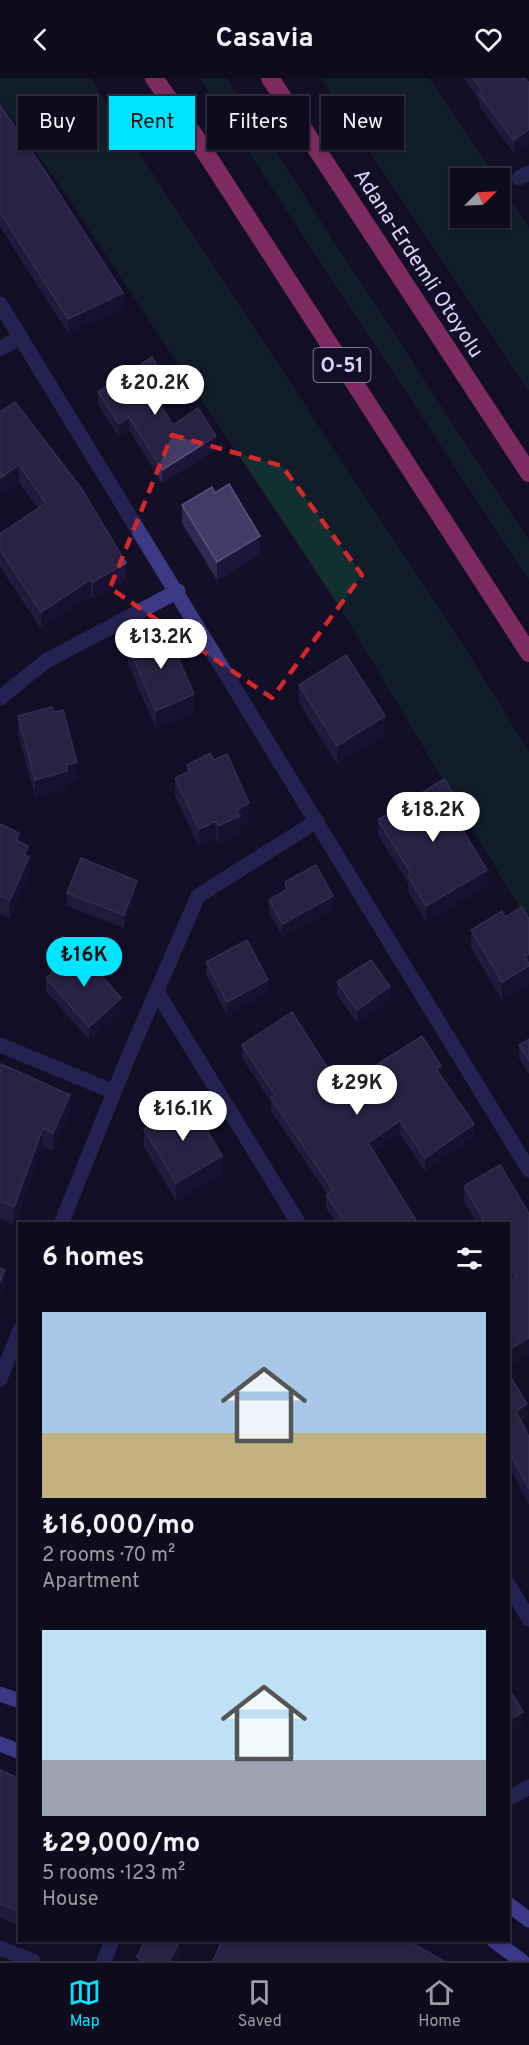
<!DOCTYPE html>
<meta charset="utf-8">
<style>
:root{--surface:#0e0b1c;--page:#171425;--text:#f1f3f6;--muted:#9b9ba3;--line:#2e2b3b;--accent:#00e5ff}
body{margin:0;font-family:Overpass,sans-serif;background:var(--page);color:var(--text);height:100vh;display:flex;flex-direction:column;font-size:22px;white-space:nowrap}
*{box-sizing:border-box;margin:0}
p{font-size:20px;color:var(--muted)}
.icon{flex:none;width:33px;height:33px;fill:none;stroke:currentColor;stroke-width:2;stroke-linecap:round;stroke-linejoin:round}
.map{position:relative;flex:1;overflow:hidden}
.details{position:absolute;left:18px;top:1144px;width:492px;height:720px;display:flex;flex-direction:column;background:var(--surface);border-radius:0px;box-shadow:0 2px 4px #0004,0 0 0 2px var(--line)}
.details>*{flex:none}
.hud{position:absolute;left:18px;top:18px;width:494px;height:54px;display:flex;gap:12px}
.needle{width:39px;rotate:66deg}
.fabs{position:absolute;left:450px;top:90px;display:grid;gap:12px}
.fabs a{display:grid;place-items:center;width:60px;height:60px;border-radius:0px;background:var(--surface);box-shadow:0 2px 4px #0004,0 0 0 2px var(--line);font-size:30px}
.price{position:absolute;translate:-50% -51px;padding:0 14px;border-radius:21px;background:#fff;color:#222;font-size:20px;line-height:39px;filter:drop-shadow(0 2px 3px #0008)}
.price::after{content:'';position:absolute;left:50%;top:36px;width:18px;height:14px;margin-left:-9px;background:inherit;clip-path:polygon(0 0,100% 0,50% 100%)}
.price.selected{background:var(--accent);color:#111}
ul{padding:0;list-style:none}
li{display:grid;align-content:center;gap:12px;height:318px;padding:0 24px}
li span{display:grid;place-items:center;height:186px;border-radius:0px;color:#555}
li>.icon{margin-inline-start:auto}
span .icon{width:108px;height:108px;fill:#fffc;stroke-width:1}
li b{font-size:26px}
h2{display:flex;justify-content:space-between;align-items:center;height:72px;padding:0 24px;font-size:26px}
.pill{padding:0 21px;border-radius:0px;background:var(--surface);box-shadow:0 2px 4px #0004,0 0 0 2px var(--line);font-size:21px;line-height:54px}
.pill.selected{background:var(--accent);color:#111}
header{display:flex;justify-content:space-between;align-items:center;height:78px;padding:0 24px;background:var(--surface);font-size:27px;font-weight:700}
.dock{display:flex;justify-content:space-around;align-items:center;height:84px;border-top:2px solid var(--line);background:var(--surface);font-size:16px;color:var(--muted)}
.dock a{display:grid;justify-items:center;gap:3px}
.dock .selected{color:var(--accent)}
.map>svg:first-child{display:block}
.green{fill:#12302f}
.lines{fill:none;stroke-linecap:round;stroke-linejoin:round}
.street{stroke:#3d3a85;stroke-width:15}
.secondary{stroke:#6f6bff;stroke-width:15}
.highway{stroke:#ff4fa3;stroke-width:18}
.wall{fill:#312854}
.shaded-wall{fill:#1d163a}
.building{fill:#433a66;stroke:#5a527e;stroke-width:1.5}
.marked{fill:none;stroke:#d62828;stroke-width:4.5;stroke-dasharray:12 8;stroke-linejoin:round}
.labels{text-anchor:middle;stroke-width:4.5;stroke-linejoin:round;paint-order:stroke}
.shield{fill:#130f26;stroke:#9e99be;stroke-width:1.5}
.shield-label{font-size:20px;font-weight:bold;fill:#d9d4ff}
.street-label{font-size:21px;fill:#d9d4ff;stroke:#130f26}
</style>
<header><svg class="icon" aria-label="back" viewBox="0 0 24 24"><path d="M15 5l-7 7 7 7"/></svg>Casavia<svg class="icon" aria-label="heart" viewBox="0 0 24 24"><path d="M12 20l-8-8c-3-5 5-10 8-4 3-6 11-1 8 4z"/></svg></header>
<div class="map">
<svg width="529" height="1883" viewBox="0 0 529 1883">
<rect width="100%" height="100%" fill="#130f26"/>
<path class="green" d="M0 0H90L472 581 529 674V845L339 528 58 105 0 23Z
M200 0H226L255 42 529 463V502Z
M321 0H429L496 100H460V140H500V106L529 150V313Z"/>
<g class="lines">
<path class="street" d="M519 100 529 95
M0 226 529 1092
M0 271 21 259
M0 620 46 583 178 513
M157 914 299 1146
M0 967 114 1014
M61 1146 129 977 198 818 317 743
M0 1301 20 1252
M508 1506 529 1541
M508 1721 529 1709
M0 1870 33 1883
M104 1883 112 1863"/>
<path class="secondary" d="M0 1616 20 1623
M0 1666 20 1674
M508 1826 529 1842
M494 1863 522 1883"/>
<path class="highway" d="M154 0 194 57 529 575
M270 0 529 395"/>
</g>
<path class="wall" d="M464 0H525L529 5V64L514 75 479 28V22Z
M0 27 123 230 68 255 0 149Z
M164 311 154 317 173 347 216 371 162 405 129 352 119 359 98 327V314Z
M0 334 126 501 93 521 91 518 41 551 0 489V456L38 431 19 404 0 417Z
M215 415 260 476 217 502 182 445V427Z
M128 568 194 634 156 651 128 586Z
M299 607 385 656 337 686 299 625Z
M54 634 77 702 67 705V711L35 719 18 656V638Z
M187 687 249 743 240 748V756L218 766 216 761 199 769 175 718V700L187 695Z
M378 742 464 748 461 750 487 808 426 844 408 813V805L378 757Z
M0 746 19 764 28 779 29 797 10 840 0 836Z
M285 804 333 831 282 858 269 835V822L285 813Z
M67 815 137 816 124 850 67 828Z
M505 839 529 841V906L502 922 471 870V852Z
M206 884 268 915 227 937 206 897Z
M46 900 121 933 89 962 46 913Z
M337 904 390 921 357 945 337 917Z
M529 961V996L519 980V967Z
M242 967 340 1010 441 998 474 1059 425 1093 400 1056 373 1074 417 1144 422 1146H337L326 1130V1117L327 1116 271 1033V1024L242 980Z
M0 989 70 1035 53 1073 43 1068 14 1147 0 1141Z
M144 1051 222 1096 176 1123 144 1069Z
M464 1108 529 1136V1276L508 1288V1204L510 1203 508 1200V1146H477L464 1124Z
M508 1295 527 1342 522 1345 529 1359V1427L508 1387Z
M0 1692 20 1701V1848L0 1840Z
M180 1875 176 1883H137V1879Z"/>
<path class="shaded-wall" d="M529 51V64L514 75V62Z
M123 215V230L68 255V241Z
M164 298V311L148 321V308Z
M129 339V352L119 359V346Z
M216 358V371L162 405V392Z
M19 387V404L0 417V400Z
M260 458V476L217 502V484Z
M126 485V501L93 521V504Z
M91 501V518L41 551V534Z
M194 616V634L156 651V633Z
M385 638V656L337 686V668Z
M77 684V702L67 705V711L35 719V702L67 687Z
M249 725V743L240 748V756L218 766V748L237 732Z
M464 732V748L454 754V738Z
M216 743V761L199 769V751Z
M19 755V773L16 762Z
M28 768V783L29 779V797L10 840V822L24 777Z
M487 792V808L426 844V828Z
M137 803V816L124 850V837Z
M333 818V831L282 858V846Z
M529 876V906L502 922V904L525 878Z
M268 902V915L227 937V924Z
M390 908V921L357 945V932Z
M121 920V933L89 962V949Z
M441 988V1001L436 991Z
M70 1017V1035L53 1073V1055Z
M400 1043V1056L368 1078V1065Z
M474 1046V1059L425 1093V1080Z
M43 1050V1068L14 1147V1129Z
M222 1078V1096L176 1123V1105Z
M5 1192V1208L0 1220V1204Z
M529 1260V1276L508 1288V1272Z
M527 1326V1342L516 1349V1333Z
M523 1634V1647L508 1655V1642Z
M180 1863V1875L176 1883H169Z"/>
<path class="building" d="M473 0H525L529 5V51L514 62 479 16 483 13Z
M0 27 46 95 123 215 68 241 0 134Z
M152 279 164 298 148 308 173 347 198 330 216 358 162 392 129 339 119 346 98 314Z
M15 324 81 410 126 485 93 504 91 501 41 534 0 472V456L46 425 19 387 0 400V334Z
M229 406 260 458 217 484 182 427 212 409 215 415Z
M166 552 194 616 156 633 128 568Z
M346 577 385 638 337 668 299 607Z
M52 629 54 634 63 632 77 684 67 687V693L35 702 18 638Z
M210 675 214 682 227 676 249 725 237 732 240 738 218 748 216 743 199 751 175 700 190 693 187 687Z
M444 701 464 732 454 738 487 792 426 828 408 798 411 795 378 742Z
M0 746 19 755 16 762 28 768 24 777 29 779 10 822 0 818Z
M81 780 137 803 124 837 67 815Z
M316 787 333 818 282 846 269 822 288 811 285 804Z
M522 829 529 841V876L525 878 529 886V888L502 904 471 852 502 833 505 839Z
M247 862 268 902 227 924 206 884Z
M78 871 121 920 89 949 46 900Z
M371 882 390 908 357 932 337 904Z
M292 934 340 1010 422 958 441 988 436 991 474 1046 425 1080 400 1043 368 1065 417 1144 420 1143 422 1146H346L326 1117 333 1112 271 1020 275 1017 242 967Z
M529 961V983L519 967Z
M1 986 70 1017 53 1055 43 1050 14 1129 0 1123V989Z
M190 1024 222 1078 176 1105 144 1051Z
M500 1087 529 1136V1260L508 1272V1226L512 1224 508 1219V1204L517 1199 508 1185V1146H486L464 1108Z
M0 1190 5 1192 0 1204Z
M508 1295 527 1326 516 1333 529 1359V1411L508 1372Z
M508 1609 523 1634 508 1642Z
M0 1692 20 1701V1834L0 1826Z
M145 1863H180L169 1883H145L137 1879Z
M222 1863H408L444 1883H213Z"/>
<path d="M0 0H529V1883H0ZM172 357 282 388 362 497 272 620 110 510Z" fill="#130f26" fill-opacity=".55" fill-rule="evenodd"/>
<path class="marked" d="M172 357 282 388 362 497 272 620 110 510Z"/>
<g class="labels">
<rect class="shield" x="313.5" y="270" width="57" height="34" rx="4.5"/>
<g class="shield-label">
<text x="342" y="294">O-51</text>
</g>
<g class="street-label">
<text transform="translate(419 185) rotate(57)" y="7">Adana-Erdemli Otoyolu</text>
</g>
</g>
</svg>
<div class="fabs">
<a><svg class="needle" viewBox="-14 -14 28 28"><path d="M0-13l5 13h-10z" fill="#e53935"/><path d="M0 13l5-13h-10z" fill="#9b9ba3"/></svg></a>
</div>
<b class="price" style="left:155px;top:338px">₺20.2K</b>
<b class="price" style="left:161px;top:592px">₺13.2K</b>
<b class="price" style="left:433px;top:765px">₺18.2K</b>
<b class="price selected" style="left:84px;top:910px">₺16K</b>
<b class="price" style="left:357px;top:1038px">₺29K</b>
<b class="price" style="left:183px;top:1064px">₺16.1K</b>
<div class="hud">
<a class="pill">Buy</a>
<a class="pill selected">Rent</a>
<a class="pill">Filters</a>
<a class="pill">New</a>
</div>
<section class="details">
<h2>6 homes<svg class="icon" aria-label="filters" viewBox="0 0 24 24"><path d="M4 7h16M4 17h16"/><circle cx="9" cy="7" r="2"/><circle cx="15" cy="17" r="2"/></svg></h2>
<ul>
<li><span style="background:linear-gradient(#a9c7e8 65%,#c2b280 0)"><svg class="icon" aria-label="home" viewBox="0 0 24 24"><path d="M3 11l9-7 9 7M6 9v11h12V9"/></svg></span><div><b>₺16,000/mo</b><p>2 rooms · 70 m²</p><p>Apartment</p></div></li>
<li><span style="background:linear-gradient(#bfe0f5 70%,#9aa5b1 0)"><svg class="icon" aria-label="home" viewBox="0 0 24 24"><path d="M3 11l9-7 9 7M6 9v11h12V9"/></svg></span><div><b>₺29,000/mo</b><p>5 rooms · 123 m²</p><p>House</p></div></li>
</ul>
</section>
</div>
<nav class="dock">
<a class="selected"><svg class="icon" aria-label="map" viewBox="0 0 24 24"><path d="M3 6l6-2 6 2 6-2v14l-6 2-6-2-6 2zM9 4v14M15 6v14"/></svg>Map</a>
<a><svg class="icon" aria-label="saved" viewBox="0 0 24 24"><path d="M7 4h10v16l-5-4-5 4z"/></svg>Saved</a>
<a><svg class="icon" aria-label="home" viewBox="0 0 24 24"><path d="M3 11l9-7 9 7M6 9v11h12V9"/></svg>Home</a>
</nav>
